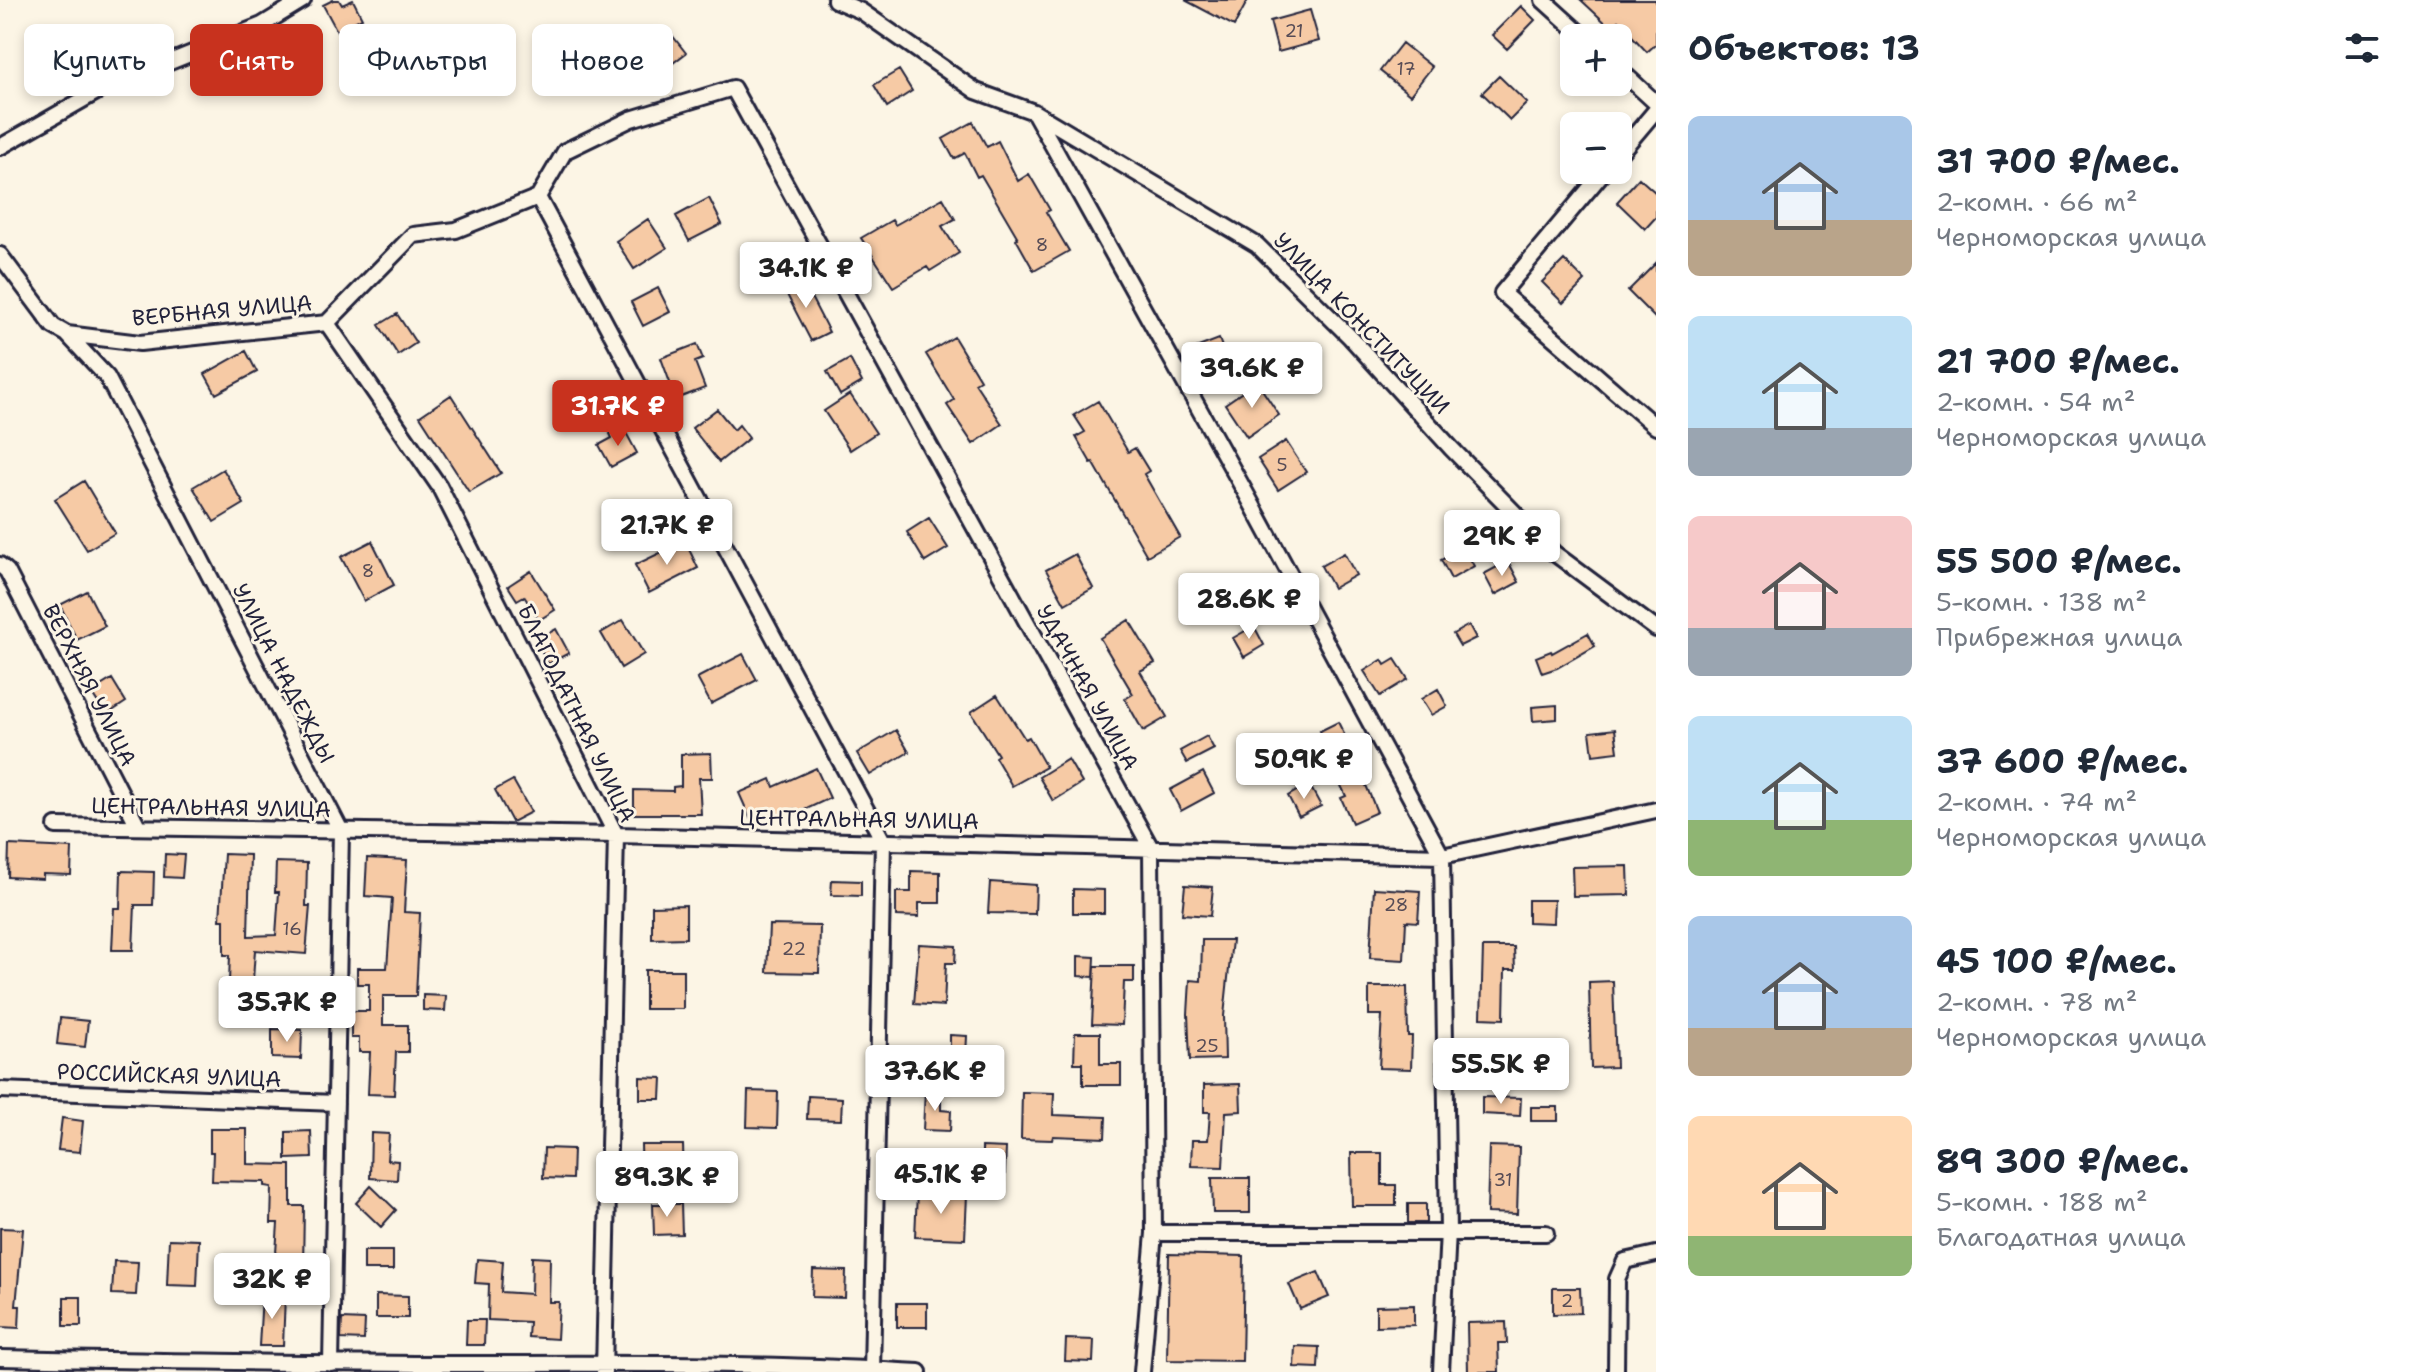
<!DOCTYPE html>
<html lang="ru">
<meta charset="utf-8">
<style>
:root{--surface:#fff;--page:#f2f2f3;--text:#1f2937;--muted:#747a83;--accent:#c8321e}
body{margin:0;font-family:"Shantell Sans",sans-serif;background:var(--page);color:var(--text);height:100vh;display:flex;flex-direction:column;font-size:30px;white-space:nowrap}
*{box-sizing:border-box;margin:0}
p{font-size:26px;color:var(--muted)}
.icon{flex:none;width:44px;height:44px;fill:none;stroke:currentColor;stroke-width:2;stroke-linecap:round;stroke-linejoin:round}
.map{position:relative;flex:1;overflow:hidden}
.panel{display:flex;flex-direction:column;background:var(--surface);width:760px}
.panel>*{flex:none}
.banner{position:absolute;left:24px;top:24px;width:760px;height:72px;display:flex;gap:16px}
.tools{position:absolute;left:1560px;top:24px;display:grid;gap:16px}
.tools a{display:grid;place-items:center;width:72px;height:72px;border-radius:12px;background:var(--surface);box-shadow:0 4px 12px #0003;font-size:40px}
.price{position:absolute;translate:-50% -68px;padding:0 18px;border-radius:8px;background:#fff;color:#222;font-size:26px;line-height:52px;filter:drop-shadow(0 2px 4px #0008)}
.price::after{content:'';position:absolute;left:50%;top:48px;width:24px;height:18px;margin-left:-12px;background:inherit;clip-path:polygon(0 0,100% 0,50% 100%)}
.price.current{background:var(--accent);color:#fff}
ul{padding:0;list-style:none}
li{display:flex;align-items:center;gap:24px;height:200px;padding:0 32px}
li span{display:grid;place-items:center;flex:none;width:224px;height:160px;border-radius:12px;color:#555}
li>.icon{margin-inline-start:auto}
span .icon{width:96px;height:96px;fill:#fffc;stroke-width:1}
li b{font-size:34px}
h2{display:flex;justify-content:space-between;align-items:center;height:96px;padding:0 32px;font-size:34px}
.chip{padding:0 28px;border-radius:12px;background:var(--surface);box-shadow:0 4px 12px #0003;font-size:28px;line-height:72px}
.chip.current{background:var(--accent);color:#fff}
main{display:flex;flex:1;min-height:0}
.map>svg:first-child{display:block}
.building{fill:#f6caa5;stroke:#22223b;stroke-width:2}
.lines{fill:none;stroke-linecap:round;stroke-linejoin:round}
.minor-casing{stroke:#22223b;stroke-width:20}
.minor{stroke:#fcf5e5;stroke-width:14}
.labels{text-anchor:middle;stroke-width:6;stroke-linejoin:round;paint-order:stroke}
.number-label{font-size:18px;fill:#574c56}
.street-label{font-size:22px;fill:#22223b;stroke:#fcf5e5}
</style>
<main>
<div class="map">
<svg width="1656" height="1372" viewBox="0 0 1656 1372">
<rect width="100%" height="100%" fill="#fcf5e5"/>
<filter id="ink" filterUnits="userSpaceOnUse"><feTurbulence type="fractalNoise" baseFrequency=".0125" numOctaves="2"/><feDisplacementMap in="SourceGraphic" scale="16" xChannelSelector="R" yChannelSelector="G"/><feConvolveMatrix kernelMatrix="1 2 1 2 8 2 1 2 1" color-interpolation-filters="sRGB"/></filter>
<g filter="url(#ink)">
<path class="building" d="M333 0H339L342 5 353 0 362 18 337 31 323 5Z
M1185 0H1248L1234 26Z
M1581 0H1656V44L1647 52 1618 21 1611 28Z
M1521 6 1535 20 1507 49 1492 35Z
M1310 10 1319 41 1278 52 1270 21Z
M668 30 686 53 669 66 651 43Z
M1402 43 1432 67 1410 95 1380 71Z
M899 70 912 91 887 107 874 85Z
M1499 76 1527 103 1510 120 1482 93Z
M973 122 987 147 998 141 1018 181 1029 174 1050 210 1046 212 1069 251 1034 271 1016 239 1018 238 981 175 977 177 965 153 954 159 943 139Z
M1639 178 1656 193V217L1645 229 1617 202Z
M709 198 722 224 689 241 676 216Z
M943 198 955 219 942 226 959 253 930 271 927 267 893 287 861 238 892 220 895 225Z
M648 219 667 248 634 269 616 241Z
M1564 260 1585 281 1563 303 1542 282Z
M1656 263V319L1628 291Z
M801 278 829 332 811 341 783 287Z
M658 288 670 312 643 326 631 302Z
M397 314 416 343 398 355 379 325Z
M954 337 980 380 975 383 1002 424 973 444 947 405 954 400 926 354Z
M1219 339 1233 376 1208 386 1193 349Z
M697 344 703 359 695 362 705 388 676 399 661 358Z
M246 351 257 372 216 394 205 374Z
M850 359 862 382 840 395 827 372Z
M1257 382 1279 415 1247 437 1225 404Z
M850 394 876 433 850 450 824 411Z
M451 395 501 473 469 492 420 416Z
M1098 401 1128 452 1135 448 1149 471 1144 474 1180 537 1147 556 1093 462 1091 463 1076 437 1085 432 1074 415Z
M717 409 734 430 739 425 749 438 719 462 692 428Z
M623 427 637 453 611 467 599 445 612 438 610 434Z
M1286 441 1306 472 1278 490 1258 459Z
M223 469 244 504 214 522 193 487Z
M84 481 115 533 87 550 55 499Z
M1487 515 1496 534 1476 545 1466 525Z
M929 518 948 548 925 562 907 532Z
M372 541 394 585 364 601 341 557Z
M685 541 698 568 649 593 635 565Z
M1464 548 1474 566 1451 579 1441 560Z
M1344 553 1356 575 1333 588 1321 566Z
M1075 554 1093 588 1065 604 1046 570Z
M1508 561 1519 582 1495 595 1484 574Z
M531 571 555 610 539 620 524 596 517 600 508 586Z
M1263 590 1272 606 1242 624 1232 608Z
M87 591 105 626 77 640 60 605Z
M623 620 644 654 621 668 601 633Z
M1129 620 1155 663 1140 671 1167 717 1143 731 1125 699 1133 694 1100 638Z
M1469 625 1476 638 1460 646 1453 634Z
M1254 626 1264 645 1244 657 1233 638Z
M556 629 569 653 548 664 536 640Z
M1588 633 1595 646 1557 668 1542 673 1536 657 1551 651 1552 653Z
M743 654 757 680 711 704 697 678Z
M1395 659 1408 679 1380 696 1364 671 1382 660 1385 665Z
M112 679 126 702 106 715 91 692Z
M1438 689 1447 706 1431 715 1421 699Z
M997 695 1025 739 1029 737 1046 767 1012 786 995 757 998 755 971 712Z
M1557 705V719L1533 721 1532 707Z
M1338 722 1350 746 1377 812 1352 823 1341 798 1346 796 1331 765 1337 762 1320 731Z
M1615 729 1618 752 1593 755 1590 732Z
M896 730 909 752 870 775 857 753Z
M1207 736 1214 749 1187 763 1180 751Z
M711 753 712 778H699L701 814H634V790L673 791V787L681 786V754Z
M1068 759 1082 783 1053 801 1039 777Z
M816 768 830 798 796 814 794 809 754 827 739 793 771 779 774 787Z
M1203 772 1214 793 1181 811 1170 790Z
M513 780 531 812 512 822 495 790Z
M1309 784 1321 806 1299 817 1288 796Z
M9 845 72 848 71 875 43 874V879L8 877Z
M165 854 184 855 182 878 164 877Z
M224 854 250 855 248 936 276 935 279 892H275L276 862 307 863 306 906H310L306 954 255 950 251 1010 228 1009 230 955H224V920H220Z
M367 858 407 860 404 912 420 913 416 996H383V1025H408V1052H396L394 1095 368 1094 370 1052H359V1038H351V1011H369V984H357V968H387L392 898 365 896Z
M1628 866 1629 895 1573 896 1572 867Z
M121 871 154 872 153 905H135L133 950H112L114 908H120Z
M911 871 940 872V903H919V917L896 916V892H911Z
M832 880 861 881V896L831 895Z
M990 882 1036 885 1035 914 988 913Z
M1185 885 1213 887 1210 916 1182 914Z
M1374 888 1420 891 1418 922 1406 921 1404 960 1370 958Z
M1073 889 1104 890V913H1073Z
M1528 900H1554L1553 923 1528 922Z
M686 905V938L652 939V906Z
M769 925 820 926 819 973 767 972Z
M1202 940H1232L1224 1016 1225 1059 1190 1060 1188 1014 1190 980 1201 981Z
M919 944 956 946 955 963H946L944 1006 914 1004Z
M1483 947H1514L1515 970H1505L1504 1019 1481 1018Z
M1078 956 1095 957 1094 977 1078 976Z
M1095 966H1134V982H1124L1122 1025 1092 1024Z
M645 970H683V1009H645Z
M1613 981 1616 1067 1591 1068 1589 982Z
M1369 987H1407L1408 1036H1412L1411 1069 1379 1068 1382 1015H1369Z
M423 995 446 996 445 1011 423 1010Z
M60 1018 88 1021 85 1047 57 1044Z
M272 1029 302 1030 301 1059 272 1058Z
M1075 1033H1100V1064H1121V1085H1083V1063H1074Z
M950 1035 967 1036 966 1056 950 1055Z
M640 1077 662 1078 661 1099H640Z
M1240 1084 1241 1111 1226 1112 1223 1167 1191 1166 1192 1140H1208L1210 1112H1204V1085Z
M925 1090H941V1110L951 1111 950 1131 923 1130Z
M748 1091 778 1092 777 1128 747 1127Z
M1022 1092 1054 1093 1053 1115 1106 1117 1105 1138 1053 1136 1052 1140 1021 1139Z
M808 1096 842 1098 841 1120 807 1119Z
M1482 1097 1521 1098 1520 1116 1482 1114Z
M1531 1107H1558V1121H1531Z
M62 1118 83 1121 80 1152 58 1150Z
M210 1129H247V1164L291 1165V1206H304L303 1270 275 1268 278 1223H271L272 1187 265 1186V1182L212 1181 213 1152H210Z
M311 1131 312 1158 286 1159V1132Z
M371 1133 389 1134 387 1160 398 1161 397 1180 370 1178Z
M641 1145H683L684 1177H642Z
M1489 1146 1519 1147 1517 1214 1487 1213Z
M982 1147 1006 1148 1004 1194 974 1193 975 1158H982Z
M544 1148 573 1149 572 1179 543 1178Z
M1351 1153H1382V1185H1396V1206H1352Z
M1212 1178H1250V1213H1213Z
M371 1186 396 1210 381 1227 356 1203Z
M917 1192 967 1195 965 1239 915 1237Z
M653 1204H681L682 1234 654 1235Z
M1408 1204H1426V1223H1408Z
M0 1228 23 1229 16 1306H20L19 1328 0 1327Z
M169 1239 199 1240 197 1286 167 1285Z
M364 1251H393V1270H364Z
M1169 1254 1244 1256 1242 1361 1167 1360Z
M532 1257 550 1258 549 1302H559L557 1339 528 1337 529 1322 488 1320 489 1284 475 1283 477 1259 503 1261 501 1292 531 1294Z
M114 1261 138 1262 136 1295 112 1294Z
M813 1270 846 1271 845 1298 812 1297Z
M1318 1272 1329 1297 1300 1309 1289 1284Z
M1553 1288H1580L1581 1313 1553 1314Z
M262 1295H285L283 1346H259Z
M376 1295 408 1296V1318H376Z
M64 1297H81V1326H64Z
M897 1303H927V1327H897Z
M1414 1305V1325L1376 1326V1306Z
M342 1319 365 1320 364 1340 341 1339Z
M467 1320H485L484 1345H466Z
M1506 1322 1507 1343H1498L1499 1372H1468L1467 1323Z
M1066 1339 1094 1340 1093 1362 1065 1361Z
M1295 1346 1319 1347 1318 1368 1294 1367Z"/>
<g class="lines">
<defs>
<path id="minor" d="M835 0 861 11 976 91 1034 112 1257 245 1350 337 1451 448 1554 553 1656 629
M1543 0 1585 38
M1618 68 1656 103
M1034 112 1248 497 1442 856 1448 1231 1441 1372
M0 147 100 90 262 25 303 0
M1618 155 1656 110
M1605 170 1502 293 1656 427
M538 197 883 841 872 1372
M0 255 53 326 67 334 107 377 341 831 331 1364
M327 323 439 486 616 835 604 1372
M67 334 140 343 327 323 413 235 456 230 538 197 565 151 631 119 733 88 1151 848 1154 1233 1142 1372
M0 565 7 571 138 826
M56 826 616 835 1442 856 1656 810
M0 1090 336 1103
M1154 1233H1546
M0 1358C153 1361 306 1364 460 1364 612 1364 767 1362 919 1372
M1616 1372 1617 1279 1625 1261 1656 1254"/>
</defs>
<use href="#minor" class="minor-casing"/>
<use href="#minor" class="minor"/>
</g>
</g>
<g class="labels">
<g class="number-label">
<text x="1294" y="37">21</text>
<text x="1406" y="75">17</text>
<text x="1042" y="251">8</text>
<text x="1282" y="471">5</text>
<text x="368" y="577">8</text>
<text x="1396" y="911">28</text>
<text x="292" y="935">16</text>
<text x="794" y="955">22</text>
<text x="1207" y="1052">25</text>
<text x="1503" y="1186">31</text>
<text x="1567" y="1307">2</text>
</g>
<g class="street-label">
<text transform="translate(222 310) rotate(-5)" y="8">ВЕРБНАЯ УЛИЦА</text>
<text transform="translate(1362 323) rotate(46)" y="8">УЛИЦА КОНСТИТУЦИИ</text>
<text transform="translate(284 673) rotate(63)" y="8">УЛИЦА НАДЕЖДЫ</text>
<text transform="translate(90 685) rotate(63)" y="8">ВЕРХНЯЯ УЛИЦА</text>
<text transform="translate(1088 687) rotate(61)" y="8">УДАЧНАЯ УЛИЦА</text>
<text transform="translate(577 713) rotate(64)" y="8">БЛАГОДАТНАЯ УЛИЦА</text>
<text transform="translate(211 807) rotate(1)" y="8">ЦЕНТРАЛЬНАЯ УЛИЦА</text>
<text transform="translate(859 819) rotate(1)" y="8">ЦЕНТРАЛЬНАЯ УЛИЦА</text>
<text transform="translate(169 1075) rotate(2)" y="8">РОССИЙСКАЯ УЛИЦА</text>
</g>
</g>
</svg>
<div class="tools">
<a>+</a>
<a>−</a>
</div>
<b class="price" style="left:806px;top:310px">34.1K ₽</b>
<b class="price" style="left:1252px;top:410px">39.6K ₽</b>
<b class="price current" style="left:618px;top:448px">31.7K ₽</b>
<b class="price" style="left:667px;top:567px">21.7K ₽</b>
<b class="price" style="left:1502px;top:578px">29K ₽</b>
<b class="price" style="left:1249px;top:641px">28.6K ₽</b>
<b class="price" style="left:1304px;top:801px">50.9K ₽</b>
<b class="price" style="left:287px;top:1044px">35.7K ₽</b>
<b class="price" style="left:1501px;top:1106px">55.5K ₽</b>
<b class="price" style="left:935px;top:1113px">37.6K ₽</b>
<b class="price" style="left:941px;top:1216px">45.1K ₽</b>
<b class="price" style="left:667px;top:1219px">89.3K ₽</b>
<b class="price" style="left:272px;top:1321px">32K ₽</b>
<div class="banner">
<a class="chip">Купить</a>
<a class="chip current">Снять</a>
<a class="chip">Фильтры</a>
<a class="chip">Новое</a>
</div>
</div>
<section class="panel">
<h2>Объектов: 13<svg class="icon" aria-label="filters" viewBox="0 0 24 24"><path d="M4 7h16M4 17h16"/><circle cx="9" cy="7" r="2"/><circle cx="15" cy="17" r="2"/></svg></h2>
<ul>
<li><span style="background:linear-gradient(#a9c7e8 65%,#b9a48a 0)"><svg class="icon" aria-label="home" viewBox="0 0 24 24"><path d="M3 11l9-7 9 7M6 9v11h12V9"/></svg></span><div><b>31 700 ₽/мес.</b><p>2-комн. · 66 m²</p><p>Черноморская улица</p></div></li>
<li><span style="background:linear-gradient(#bfe0f5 70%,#9aa5b1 0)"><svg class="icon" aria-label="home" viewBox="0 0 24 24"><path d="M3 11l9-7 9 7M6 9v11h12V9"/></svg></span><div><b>21 700 ₽/мес.</b><p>2-комн. · 54 m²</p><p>Черноморская улица</p></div></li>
<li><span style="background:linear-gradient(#f6c9c9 70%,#9aa5b1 0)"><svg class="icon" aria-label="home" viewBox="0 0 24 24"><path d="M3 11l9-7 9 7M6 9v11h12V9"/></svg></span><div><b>55 500 ₽/мес.</b><p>5-комн. · 138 m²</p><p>Прибрежная улица</p></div></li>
<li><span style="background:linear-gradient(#bfe0f5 65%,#8fb573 0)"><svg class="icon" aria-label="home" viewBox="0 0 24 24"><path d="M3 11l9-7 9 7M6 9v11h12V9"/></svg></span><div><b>37 600 ₽/мес.</b><p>2-комн. · 74 m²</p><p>Черноморская улица</p></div></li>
<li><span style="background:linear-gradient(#a9c7e8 70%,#b9a48a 0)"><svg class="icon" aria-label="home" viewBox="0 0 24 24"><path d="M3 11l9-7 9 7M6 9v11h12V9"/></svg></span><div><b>45 100 ₽/мес.</b><p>2-комн. · 78 m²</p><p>Черноморская улица</p></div></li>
<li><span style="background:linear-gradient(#ffd9b3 75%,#8fb573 0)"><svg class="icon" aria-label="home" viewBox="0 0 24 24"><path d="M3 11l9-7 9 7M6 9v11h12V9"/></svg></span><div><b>89 300 ₽/мес.</b><p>5-комн. · 188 m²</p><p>Благодатная улица</p></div></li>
</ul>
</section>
</main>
